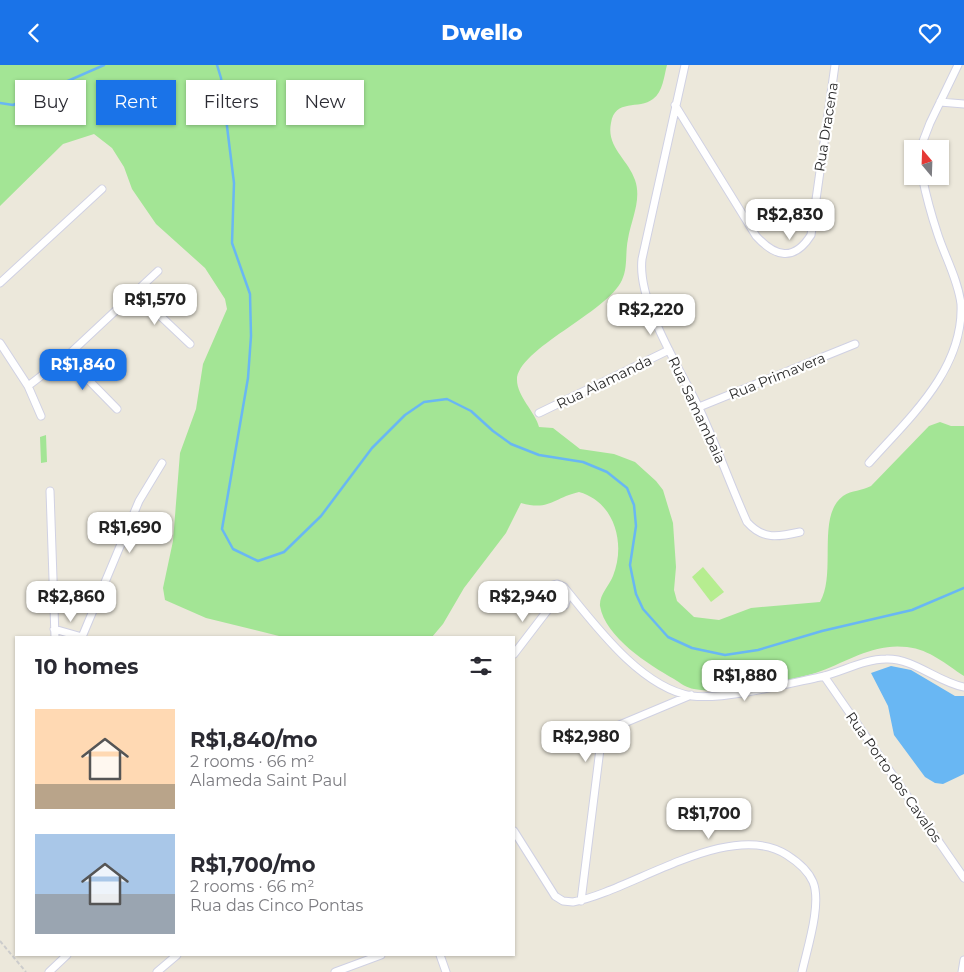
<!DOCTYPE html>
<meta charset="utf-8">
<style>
:root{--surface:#fff;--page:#f2f2f3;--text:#2b2b33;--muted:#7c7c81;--accent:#1a73e8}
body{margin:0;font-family:Montserrat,sans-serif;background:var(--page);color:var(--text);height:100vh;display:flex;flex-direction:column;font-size:19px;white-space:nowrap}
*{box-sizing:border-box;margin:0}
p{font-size:16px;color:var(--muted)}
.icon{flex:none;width:28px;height:28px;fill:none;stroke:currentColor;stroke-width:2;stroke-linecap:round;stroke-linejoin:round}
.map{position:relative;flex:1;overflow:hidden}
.details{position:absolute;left:15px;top:571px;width:500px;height:320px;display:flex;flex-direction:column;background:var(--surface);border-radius:0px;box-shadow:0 1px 4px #0004}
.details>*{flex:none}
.top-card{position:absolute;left:15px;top:15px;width:500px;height:45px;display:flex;gap:10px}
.needle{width:32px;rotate:341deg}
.tools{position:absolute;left:904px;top:75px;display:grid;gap:10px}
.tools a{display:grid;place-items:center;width:45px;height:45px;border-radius:0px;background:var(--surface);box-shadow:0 1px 4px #0004;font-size:25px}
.price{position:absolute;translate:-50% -42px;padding:0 11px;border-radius:10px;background:#fff;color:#222;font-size:16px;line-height:32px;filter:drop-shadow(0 1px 2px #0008)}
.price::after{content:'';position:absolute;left:50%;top:30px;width:15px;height:11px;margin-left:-8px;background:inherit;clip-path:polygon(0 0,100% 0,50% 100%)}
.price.selected{background:var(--accent);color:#fff}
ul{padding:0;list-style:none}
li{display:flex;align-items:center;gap:15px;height:125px;padding:0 20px}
li span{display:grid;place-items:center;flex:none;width:140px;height:100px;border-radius:0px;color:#555}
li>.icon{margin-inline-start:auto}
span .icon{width:60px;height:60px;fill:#fffc;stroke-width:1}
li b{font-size:21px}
h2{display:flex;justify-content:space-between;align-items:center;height:60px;padding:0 20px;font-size:21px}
.chip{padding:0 18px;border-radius:0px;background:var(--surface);box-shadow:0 1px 4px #0004;font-size:18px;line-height:45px}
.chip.selected{background:var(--accent);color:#fff}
header{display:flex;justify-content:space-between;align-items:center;height:65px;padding:0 20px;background:var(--accent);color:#fff;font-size:22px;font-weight:800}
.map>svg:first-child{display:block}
.green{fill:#a3e595}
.pitch{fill:#b6ed90}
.water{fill:#69b7f3}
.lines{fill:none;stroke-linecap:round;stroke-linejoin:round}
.stream{stroke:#69b7f3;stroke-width:2.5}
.street-casing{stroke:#d0d1e3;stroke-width:9}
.path{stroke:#ccc;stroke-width:2;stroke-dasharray:4 2.5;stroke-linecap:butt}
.street{stroke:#fff;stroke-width:7}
.labels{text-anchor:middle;stroke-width:4.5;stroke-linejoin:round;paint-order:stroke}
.street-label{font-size:14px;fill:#2a2a2a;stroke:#fff}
</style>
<header><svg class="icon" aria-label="back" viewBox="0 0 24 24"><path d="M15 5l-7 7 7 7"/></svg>Dwello<svg class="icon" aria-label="heart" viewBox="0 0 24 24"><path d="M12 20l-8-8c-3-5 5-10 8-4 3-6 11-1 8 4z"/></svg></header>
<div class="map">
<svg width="964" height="907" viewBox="0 0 964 907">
<rect width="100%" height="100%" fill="#ece8db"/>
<path class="green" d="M0 0H667C664 11 663 27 653 34 639 45 615 33 611 58 606 82 628 94 635 115 642 135 631 155 628 174 625 188 628 202 622 215 608 247 517 284 517 315 517 331 535 347 539 362L553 363 580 384 614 389 635 397 656 416 663 425 673 458 676 502 674 525 677 536 694 552 719 555 751 543 820 537C837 508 816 451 843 431 852 425 862 426 871 421L929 361 940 357 951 361H964V611C945 599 931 585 907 582 875 578 850 595 821 606 796 615 719 630 694 624 687 623 680 618 674 614 649 600 605 572 600 541 599 530 609 521 613 511 626 479 615 437 579 427 553 433 550 446 521 438L506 468 464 523 443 559 432 572H283L206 553 165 535 163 523 173 476 180 388 196 344 203 299 227 244 225 234 205 203 156 159 132 124 124 102 112 83 94 69 63 79 0 141Z
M46 370 47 397 41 398 40 372Z"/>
<path class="pitch" d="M703 502 724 527 711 537 692 512Z"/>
<path class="water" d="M891 601 911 605 955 631H964V709L943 719 935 718 925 712 894 670 888 641 871 608Z"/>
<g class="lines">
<path class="stream" d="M217 0 221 13 234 118 232 178 250 229 251 271 248 313 222 464 233 484 258 496 284 487 321 451 372 383 405 350 424 337 447 334 471 346 493 366 511 379 539 390 583 397 607 407 627 423 634 440 636 461 630 500 636 529 643 544 668 572 692 583 725 590 758 585 822 566 912 545 964 523
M0 38 13 40 104 0"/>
<defs>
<path id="street" d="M685 0 642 194C637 237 679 302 698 341 716 379 730 419 747 457 763 475 778 472 800 467
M940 37 964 39
M675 40 756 171C775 192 794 197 811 170L835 0
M920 84 930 58 958 0
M0 218 102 124
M135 227 190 279
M0 278 28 321 41 351
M66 292 117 344
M28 321 66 292 158 206
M699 342 855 279
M539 348 669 285
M869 398C908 354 964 305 961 239 958 214 944 190 937 167 931 149 926 130 922 111
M50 426 55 572
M568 529 565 540 558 543 547 540 544 532 549 521 557 519 564 522C595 560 641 623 692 631 724 635 787 619 820 612 842 607 864 594 886 594 914 593 937 617 964 622
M54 564 82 572
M82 572 139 436 162 398
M514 589 550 542
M824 611 964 813
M514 766 555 831 563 836 573 837C632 826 730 753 787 790 798 797 808 805 813 817 822 839 807 884 802 907
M581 836 601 676 607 667 617 661 691 630
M440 890 446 907
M49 907 67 890
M157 907 177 890
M335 907 381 890
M962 907 964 895"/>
</defs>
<use href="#street" class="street-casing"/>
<path class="path" d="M0 876 26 907"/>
<use href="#street" class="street"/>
</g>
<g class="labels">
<g class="street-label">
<text transform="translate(826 62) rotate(-81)" y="5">Rua Dracena</text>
<text transform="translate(777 311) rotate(-22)" y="5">Rua Primavera</text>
<text transform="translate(604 317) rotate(-26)" y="5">Rua Alamanda</text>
<text transform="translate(697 345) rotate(65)" y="5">Rua Samambaia</text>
<text transform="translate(894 712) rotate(55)" y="5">Rua Porto dos Cavalos</text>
</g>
</g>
</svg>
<div class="tools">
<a><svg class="needle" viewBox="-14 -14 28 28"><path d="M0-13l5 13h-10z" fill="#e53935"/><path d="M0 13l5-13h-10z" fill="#7c7c81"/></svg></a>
</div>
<b class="price" style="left:790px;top:176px">R$2,830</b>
<b class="price" style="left:155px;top:261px">R$1,570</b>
<b class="price" style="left:651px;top:271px">R$2,220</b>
<b class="price selected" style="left:83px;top:326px">R$1,840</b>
<b class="price" style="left:130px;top:489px">R$1,690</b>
<b class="price" style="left:71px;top:558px">R$2,860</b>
<b class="price" style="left:523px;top:558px">R$2,940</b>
<b class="price" style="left:745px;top:637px">R$1,880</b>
<b class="price" style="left:586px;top:698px">R$2,980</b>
<b class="price" style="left:709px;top:775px">R$1,700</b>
<div class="top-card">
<a class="chip">Buy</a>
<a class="chip selected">Rent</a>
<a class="chip">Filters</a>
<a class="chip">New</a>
</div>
<section class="details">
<h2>10 homes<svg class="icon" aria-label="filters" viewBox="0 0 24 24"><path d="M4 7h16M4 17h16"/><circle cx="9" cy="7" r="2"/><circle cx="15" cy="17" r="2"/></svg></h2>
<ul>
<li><span style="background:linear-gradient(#ffd9b3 75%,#b9a48a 0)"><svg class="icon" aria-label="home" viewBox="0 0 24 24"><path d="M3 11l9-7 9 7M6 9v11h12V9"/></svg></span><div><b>R$1,840/mo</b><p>2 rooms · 66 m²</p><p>Alameda Saint Paul</p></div></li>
<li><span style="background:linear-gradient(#a9c7e8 60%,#9aa5b1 0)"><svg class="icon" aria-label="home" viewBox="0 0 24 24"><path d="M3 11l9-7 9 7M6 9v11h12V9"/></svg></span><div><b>R$1,700/mo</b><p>2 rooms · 66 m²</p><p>Rua das Cinco Pontas</p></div></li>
</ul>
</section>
</div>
